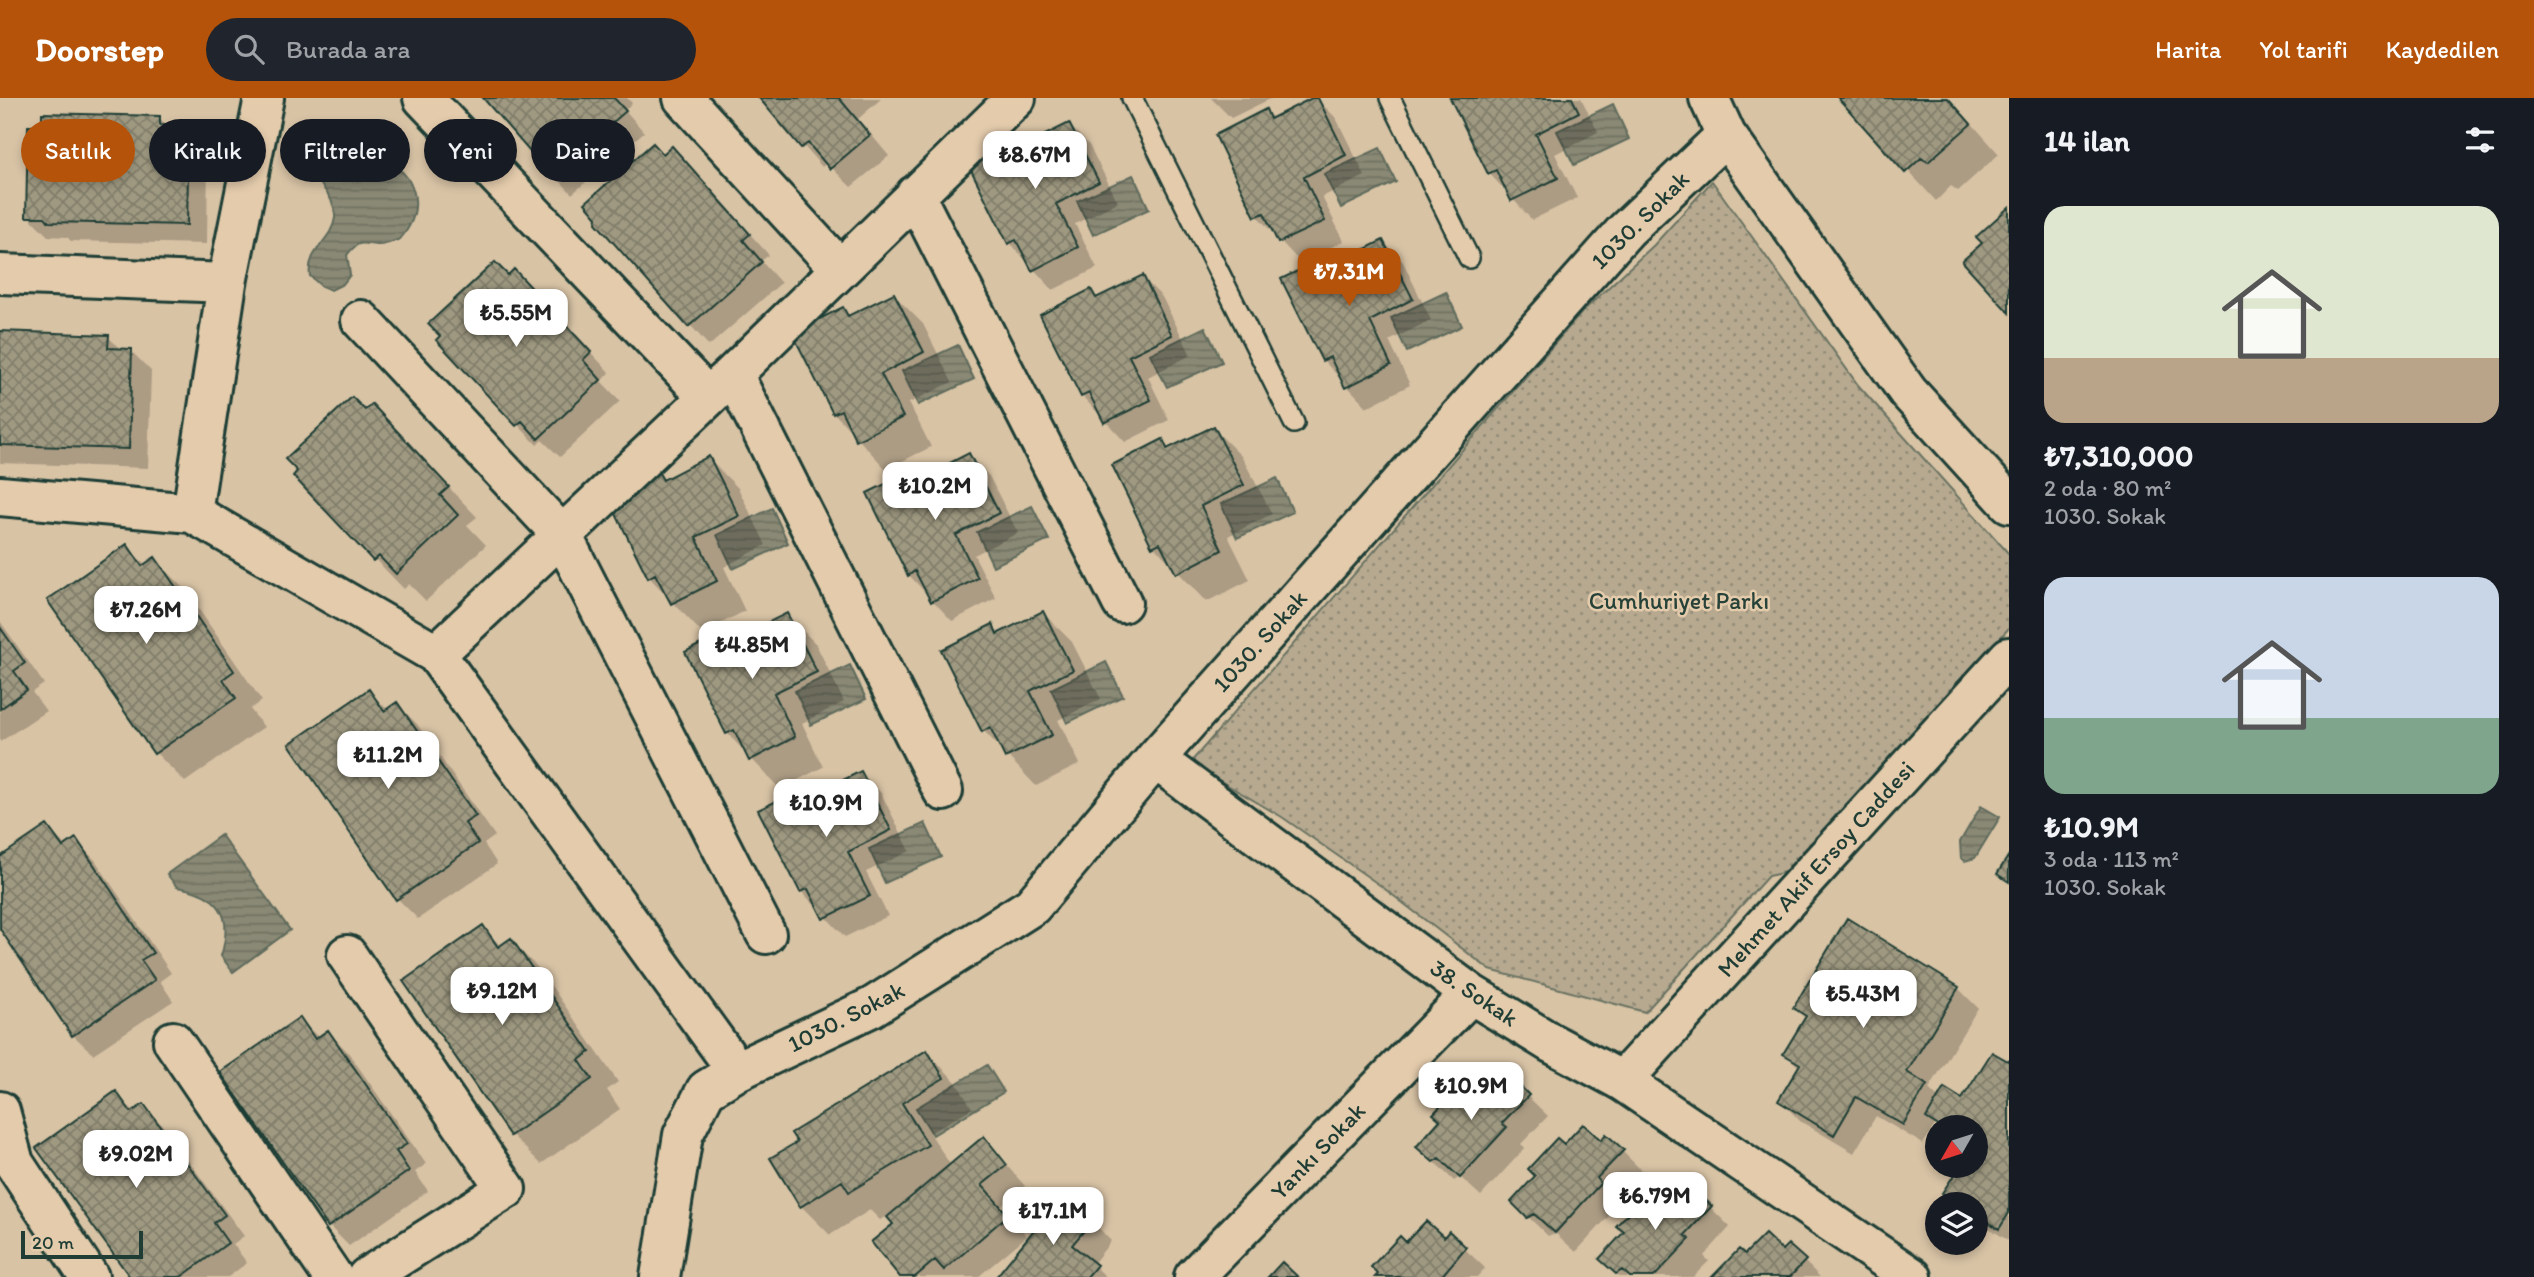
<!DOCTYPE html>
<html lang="tr">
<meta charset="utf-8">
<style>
:root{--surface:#171b24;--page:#20242c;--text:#f1f3f6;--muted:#9ea1a6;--accent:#b45309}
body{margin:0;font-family:Itim,sans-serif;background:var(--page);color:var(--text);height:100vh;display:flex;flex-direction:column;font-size:26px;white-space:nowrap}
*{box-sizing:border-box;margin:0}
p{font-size:23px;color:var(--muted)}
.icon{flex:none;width:38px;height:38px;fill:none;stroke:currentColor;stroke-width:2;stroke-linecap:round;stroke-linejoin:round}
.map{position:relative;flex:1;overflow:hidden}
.side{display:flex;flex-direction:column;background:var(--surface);width:525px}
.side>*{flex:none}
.hud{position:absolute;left:21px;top:21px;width:665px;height:63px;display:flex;gap:14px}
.needle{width:46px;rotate:231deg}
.tools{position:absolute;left:1925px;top:1017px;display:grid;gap:14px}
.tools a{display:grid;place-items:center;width:63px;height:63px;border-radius:50%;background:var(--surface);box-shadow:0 4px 10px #0003;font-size:35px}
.scale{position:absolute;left:21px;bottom:18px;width:122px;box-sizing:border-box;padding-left:7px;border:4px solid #1f3d34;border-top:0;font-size:19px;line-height:24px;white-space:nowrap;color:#1f3d34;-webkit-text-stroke:5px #e4cbac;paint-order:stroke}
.price{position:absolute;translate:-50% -60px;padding:0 16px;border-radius:14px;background:#fff;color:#222;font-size:23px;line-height:46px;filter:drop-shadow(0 2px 4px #0008)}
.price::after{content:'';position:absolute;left:50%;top:42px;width:21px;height:16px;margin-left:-10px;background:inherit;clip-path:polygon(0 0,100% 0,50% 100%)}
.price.active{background:var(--accent);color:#fff}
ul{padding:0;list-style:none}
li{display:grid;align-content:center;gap:14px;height:371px;padding:0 35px}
li span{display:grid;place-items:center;height:217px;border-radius:21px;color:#555}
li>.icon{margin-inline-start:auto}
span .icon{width:126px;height:126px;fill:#fffc;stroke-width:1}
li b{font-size:30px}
h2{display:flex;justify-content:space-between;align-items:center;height:84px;padding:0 35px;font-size:30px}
.chip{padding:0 24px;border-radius:32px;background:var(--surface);box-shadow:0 4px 10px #0003;font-size:24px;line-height:63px}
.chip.active{background:var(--accent);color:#fff}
header{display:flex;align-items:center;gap:42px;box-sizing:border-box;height:98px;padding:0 35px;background:var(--accent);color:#fff}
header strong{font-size:33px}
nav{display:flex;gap:38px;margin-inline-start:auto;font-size:24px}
.search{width:490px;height:63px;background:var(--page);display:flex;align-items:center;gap:18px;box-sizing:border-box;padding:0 24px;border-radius:38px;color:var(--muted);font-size:26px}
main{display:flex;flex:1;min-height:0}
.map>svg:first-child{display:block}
.park{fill:url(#park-dots);stroke:#6a7362;stroke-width:2}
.water{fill:url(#water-rules);stroke:#5f6b5b;stroke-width:2}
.shadow{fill:#0003}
.building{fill:url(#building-cross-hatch);stroke:#1f3d34;stroke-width:2}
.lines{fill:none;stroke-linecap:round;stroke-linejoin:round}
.service-casing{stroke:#1f3d34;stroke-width:24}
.minor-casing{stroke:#1f3d34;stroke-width:44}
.tertiary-casing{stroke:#1f3d34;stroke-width:44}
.service{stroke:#e4cbac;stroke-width:19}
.minor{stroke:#e4cbac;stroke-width:38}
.tertiary{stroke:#e4cbac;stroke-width:38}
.labels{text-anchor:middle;stroke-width:5;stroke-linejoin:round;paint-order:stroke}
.street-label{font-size:24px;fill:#1f3d34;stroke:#e4cbac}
.park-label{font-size:24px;fill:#274239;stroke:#e4cbac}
</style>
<header>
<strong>Doorstep</strong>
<div class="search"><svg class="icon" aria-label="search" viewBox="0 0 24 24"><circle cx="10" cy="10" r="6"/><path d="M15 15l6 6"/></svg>Burada ara</div>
<nav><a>Harita</a><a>Yol tarifi</a><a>Kaydedilen</a></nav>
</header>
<main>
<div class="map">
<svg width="2009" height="1179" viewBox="0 0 2009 1179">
<defs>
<pattern id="park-dots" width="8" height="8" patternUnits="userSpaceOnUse" patternTransform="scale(1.75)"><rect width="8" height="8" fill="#b6a990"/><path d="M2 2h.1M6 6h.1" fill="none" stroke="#938b76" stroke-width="1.8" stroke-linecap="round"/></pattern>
<pattern id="water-rules" width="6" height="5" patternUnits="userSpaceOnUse" patternTransform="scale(1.75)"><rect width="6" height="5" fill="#8a8975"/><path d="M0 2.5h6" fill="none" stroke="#707161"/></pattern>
<pattern id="building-cross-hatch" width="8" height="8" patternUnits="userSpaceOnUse" patternTransform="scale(1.75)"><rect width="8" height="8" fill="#9f9981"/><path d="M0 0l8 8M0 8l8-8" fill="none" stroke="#817e6a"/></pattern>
</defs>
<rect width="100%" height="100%" fill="#d8c3a5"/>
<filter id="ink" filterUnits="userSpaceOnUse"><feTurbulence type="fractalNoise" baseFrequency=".0143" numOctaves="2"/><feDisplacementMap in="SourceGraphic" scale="14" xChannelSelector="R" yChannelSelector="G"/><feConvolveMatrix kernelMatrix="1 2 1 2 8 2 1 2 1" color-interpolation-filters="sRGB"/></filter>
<g filter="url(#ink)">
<path class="park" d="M1712 83 1858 287 2009 456V530L1787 774 1768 778 1645 914 1490 872 1381 788 1282 719 1190 665 1583 213 1654 147Z"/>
<path class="water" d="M1613 6 1629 41 1574 67 1557 33Z
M332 41 342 45 352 68 360 67 366 76C378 77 384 74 389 63 419 82 424 114 400 141 393 143 385 148 377 147 360 146 360 141 347 157L350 177 343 186 331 192 321 188 310 178C306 152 332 143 335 120 337 94 306 82 311 56Z
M1380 50 1396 84 1341 110 1324 76Z
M1133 77 1149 111 1093 137 1077 103Z
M1446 194 1462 228 1407 254 1391 220Z
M1205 229 1222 264 1167 289 1150 256Z
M958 247 974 281 918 307 902 273Z
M1277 380 1293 414 1237 440 1221 406Z
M1032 408 1049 442 993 468 977 434Z
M772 410 788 445 733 471 717 437Z
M1106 564 1123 598 1067 625 1051 591Z
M850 567 866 601 811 627 795 593Z
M1981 708 2000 719 1975 760 1965 763 1961 760 1960 744Z
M925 725 941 759 885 785 869 751Z
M221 737 290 832 233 874 221 858C234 816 219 796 177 789L167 776Z
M987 967 1004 994 933 1037 916 1010Z"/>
<path class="shadow" d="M485 0H627L632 5 625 12 644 34 572 96Z
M762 0H882L858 21 889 58 851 89 827 65 822 69Z
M1211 0H1272L1231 20Z
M1316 0 1336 20 1365 78 1322 99 1344 143 1300 164 1257 118 1266 13 1274 21Z
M1452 0H1581L1598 34 1555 56 1577 100 1532 122 1489 75Z
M1841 0H1949L1999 56 1958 93 1951 88 1936 103Z
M159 20 169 29H188L208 49 207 146 71 143 67 139 48 138 28 118Z
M1069 27 1089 47 1118 104 1075 126 1097 170 1053 192 1010 145 1018 41 1026 49Z
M672 50 769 157 761 163 781 185 709 248 598 124 599 118Z
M1383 144 1403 164 1431 222 1389 243 1410 287 1367 309 1323 262 1332 158 1339 166Z
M508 179 534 194 610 275 601 283 620 303 560 359 542 342 537 347 438 242Z
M1142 179 1162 199 1191 257 1148 279 1169 322 1125 344 1082 298 1091 193 1099 201Z
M894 197 923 226 952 284 909 305 931 349 886 371 834 315 843 211 851 219Z
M0 235 108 239 122 252 131 253 151 273 148 370 0 365Z
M365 314 400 338 477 419 467 427 486 447 426 503 409 486 404 491 295 378Z
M1213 330 1242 359 1272 416 1228 438 1250 482 1206 504 1154 448 1162 343 1170 351Z
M969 358 989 378 1018 435 974 457 996 500 952 523 909 477 918 372 925 380Z
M709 361 738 390 766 447 724 469 745 513 702 535 649 479 658 375 665 382Z
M127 449 146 467 155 461 184 490 262 603 250 611 264 629 185 684 156 655 49 502Z
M1043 515 1072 544 1101 601 1058 622 1080 666 1036 688 984 633 992 528 1000 536Z
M787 517 816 546 844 604 802 625 823 669 780 691 727 635 736 531 744 538Z
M0 523 44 586 32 594 46 613 0 644Z
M369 593 388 612 397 606 417 626 495 738 484 746 497 766 418 821 398 801Z
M861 675 881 695 910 753 866 774 888 818 845 839 801 793 810 689 817 696Z
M47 729 66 748 75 742 95 762 171 875 160 883 173 903 93 956 73 937 0 828V761Z
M483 830 502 849 511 843 540 872 618 984 607 992 620 1011 541 1066 512 1037 405 883Z
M1958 890 1978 910 1929 991 1939 1001 1963 1003 2009 964V1143L1976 1122V1106H1955L1944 1095 1962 1068H1976V1029L1935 1027 1923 1046 1876 1018 1854 1055 1800 1023 1781 1003 1800 970 1785 956 1806 921 1795 910Z
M300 921 319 940 328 934 348 954 426 1066 415 1074 428 1093 349 1148 329 1128Z
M927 954 956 984 972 1010 930 1035 951 1068 983 1041 1025 1088 1001 1108 1027 1138 978 1179H902L895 1126 888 1117 880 1122 870 1112 830 1137 801 1108Z
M1512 983 1548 1018 1521 1046 1525 1050 1481 1098 1460 1079 1454 1083 1419 1049 1469 993 1506 989Z
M115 995 135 1014 144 1008 163 1028 244 1138 233 1146 247 1165 228 1179H132Z
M1564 1049 1622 1053 1642 1073 1615 1101 1620 1106 1576 1154 1555 1135 1548 1138 1513 1104Z
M1695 1094 1730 1129 1704 1158 1709 1163 1693 1179H1620L1601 1161 1652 1105 1689 1100Z
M1092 1123 1111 1143 1093 1166 1106 1179H998Z
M1449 1136 1485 1170 1477 1179H1377L1406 1147 1444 1142Z
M1745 1159 1804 1163 1820 1179H1715Z"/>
<path class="building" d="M483 0H614L626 13 551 78Z
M759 0H839L870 37 830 71 808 45 801 50Z
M1312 0H1318L1346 57 1304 79 1325 123 1278 145 1264 115 1255 119 1215 37 1266 11 1270 21Z
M1450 0H1572L1579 14 1536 36 1558 80 1511 103 1496 72 1488 76Z
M1838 0H1948L1971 26 1928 64 1921 60 1905 75Z
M42 15 160 18V27L189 28 187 127 49 124 45 119H26L28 28H42Z
M1069 25 1099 84 1056 106 1078 149 1032 173 1016 142 1008 146 967 64 1018 38 1023 48Z
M653 45 663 56 672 48 750 136 743 142 762 164 688 229 596 125 597 119 585 105Z
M2009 109V215L1962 163 1982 145 1976 139Z
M1383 142 1413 201 1370 223 1391 267 1345 290 1330 259 1322 263 1281 181 1332 156 1337 165Z
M495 164 508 177 514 171 591 254 583 262 601 282 538 341 522 323 516 328 436 242 440 238 428 226Z
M1143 177 1172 237 1129 258 1151 302 1104 325 1089 295 1081 299 1040 217 1091 191 1096 200Z
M894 195 924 254 881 276 903 319 856 343 841 312 833 316 792 235 843 209 848 218Z
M0 233 109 237 108 250 132 251 129 351 0 347Z
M352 299 365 312 372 306 449 389 440 397 458 417 396 476 379 458 373 463 293 378 297 373 285 361Z
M1214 328 1244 387 1201 408 1222 452 1176 476 1160 445 1152 449 1112 367 1163 341 1167 351Z
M969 355 999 415 956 437 978 480 931 504 915 473 908 478 867 395 918 370 923 379Z
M709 358 739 418 696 439 717 483 671 506 655 476 648 480 607 398 658 373 663 382Z
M127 446 142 468 155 459 234 573 223 581 236 600 154 656 47 502Z
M1043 513 1073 572 1030 593 1052 637 1005 660 990 629 982 634 941 552 993 526 997 536Z
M787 515 817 574 774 595 795 639 749 663 734 632 726 636 685 554 736 528 741 538Z
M0 529 25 565 14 573 27 592 0 611Z
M369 591 384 613 397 604 476 718 465 725 478 745 396 802 289 646Z
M861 673 891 732 848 754 870 798 823 821 808 791 800 794 758 712 810 687 815 696Z
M47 727 63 749 76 740 153 855 141 862 155 882 72 938 0 831V759Z
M2009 757V784L1997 776Z
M1847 820 1959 889 1907 974 1927 987 1903 1027 1856 999 1834 1037 1778 1003 1800 966 1783 956 1806 918 1793 910Z
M483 827 498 849 511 840 590 954 579 962 592 981 510 1038 403 883Z
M300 919 315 941 328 932 407 1046 396 1053 409 1073 328 1129 220 974Z
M927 952 944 980 902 1005 928 1047 849 1094 842 1083 800 1109 770 1060 797 1044 791 1035Z
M1992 954 2008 963 2009 961V1115L1999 1131 1976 1116V1106H1959L1942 1095 1960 1068H1976V1029H1940L1926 1020 1944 990 1962 1001Z
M1489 970 1506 987 1512 980 1529 997 1502 1025 1507 1029 1460 1080 1439 1060 1433 1064 1416 1049 1440 1022 1433 1016 1462 985 1469 991Z
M116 993 131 1014 144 1006 225 1117 214 1125 228 1145 181 1179H130L36 1050Z
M1583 1026 1601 1042 1606 1036 1624 1052 1597 1080 1601 1085 1555 1135 1534 1116 1527 1120 1511 1104 1535 1078 1528 1071 1557 1040 1564 1046Z
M984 1038 1007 1067 982 1087 1008 1117 944 1172 935 1162 915 1179H900L871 1144 893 1126 887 1119Z
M1672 1082 1689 1098 1695 1092 1712 1108 1685 1137 1690 1141 1654 1179H1630L1622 1172 1616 1176 1599 1161 1624 1134 1616 1128 1646 1096 1652 1103Z
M1062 1097 1093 1122 1072 1147 1097 1167 1087 1179H996Z
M1426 1123 1444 1139 1449 1133 1466 1149 1441 1179H1375L1378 1176 1371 1169 1400 1138 1406 1144Z
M1765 1136 1782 1152 1788 1146 1806 1162 1790 1179H1712L1739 1151 1745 1156Z
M1282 1164 1298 1179H1268Z"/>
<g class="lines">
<defs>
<path id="service" d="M1132 0 1294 325
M1390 0 1469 160"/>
<path id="minor" d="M423 0 708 299
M683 0 839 170
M1709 0 1726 37 1908 294 2009 405
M915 97 1122 505
M0 176 227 185
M361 222 562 437 766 836
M733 276 943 693
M0 398 192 415 436 556 737 973
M192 415 227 185 264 0
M436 556 733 276 1016 0
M1155 661 1471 896 1551 945 1622 983 1912 1179
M347 857 506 1091 367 1179
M173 943 333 1179
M0 1013 14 1065 89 1179
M660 1179 683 1037 706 992 737 973 872 909 1032 808 1155 661 1626 132 1726 37
M1194 1179 1471 896"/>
<path id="tertiary" d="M1622 983 2009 559"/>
</defs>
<use href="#service" class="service-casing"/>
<use href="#minor" class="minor-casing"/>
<use href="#tertiary" class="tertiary-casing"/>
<use href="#service" class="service"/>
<use href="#minor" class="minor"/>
<use href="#tertiary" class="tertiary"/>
</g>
</g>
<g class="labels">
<g class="street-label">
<text transform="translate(1640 122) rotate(-45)" y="8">1030. Sokak</text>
<text transform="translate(1260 543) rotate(-48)" y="8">1030. Sokak</text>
<text transform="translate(1816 771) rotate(-48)" y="8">Mehmet Akif Ersoy Caddesi</text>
<text transform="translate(1474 895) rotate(34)" y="8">38. Sokak</text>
<text transform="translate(846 919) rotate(-27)" y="8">1030. Sokak</text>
<text transform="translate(1318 1053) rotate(-46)" y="8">Yankı Sokak</text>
</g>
<g class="park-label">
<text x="1679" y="511">Cumhuriyet Parkı</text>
</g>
</g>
</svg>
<div class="tools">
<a><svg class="needle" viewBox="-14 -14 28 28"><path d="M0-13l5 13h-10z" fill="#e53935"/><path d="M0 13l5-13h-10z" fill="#9ea1a6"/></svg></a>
<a><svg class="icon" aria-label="layers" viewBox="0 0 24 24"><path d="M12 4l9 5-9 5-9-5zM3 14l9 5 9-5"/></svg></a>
</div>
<div class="scale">20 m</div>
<b class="price" style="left:1035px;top:93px">₺8.67M</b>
<b class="price active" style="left:1349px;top:210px">₺7.31M</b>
<b class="price" style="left:516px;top:251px">₺5.55M</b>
<b class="price" style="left:935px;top:424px">₺10.2M</b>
<b class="price" style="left:146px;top:548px">₺7.26M</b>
<b class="price" style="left:752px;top:583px">₺4.85M</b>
<b class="price" style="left:388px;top:693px">₺11.2M</b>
<b class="price" style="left:826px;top:741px">₺10.9M</b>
<b class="price" style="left:502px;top:929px">₺9.12M</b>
<b class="price" style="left:1863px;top:932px">₺5.43M</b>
<b class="price" style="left:1471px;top:1024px">₺10.9M</b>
<b class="price" style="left:136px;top:1092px">₺9.02M</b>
<b class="price" style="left:1655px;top:1134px">₺6.79M</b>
<b class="price" style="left:1053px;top:1149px">₺17.1M</b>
<div class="hud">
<a class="chip active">Satılık</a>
<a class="chip">Kiralık</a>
<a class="chip">Filtreler</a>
<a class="chip">Yeni</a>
<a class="chip">Daire</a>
</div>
</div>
<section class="side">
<h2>14 ilan<svg class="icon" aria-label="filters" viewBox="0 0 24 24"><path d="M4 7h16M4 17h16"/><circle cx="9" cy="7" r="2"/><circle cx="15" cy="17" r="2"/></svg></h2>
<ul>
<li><span style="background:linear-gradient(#dfe7d0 70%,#b9a48a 0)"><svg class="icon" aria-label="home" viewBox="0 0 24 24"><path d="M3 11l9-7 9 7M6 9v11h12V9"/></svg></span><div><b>₺7,310,000</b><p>2 oda · 80 m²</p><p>1030. Sokak</p></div></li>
<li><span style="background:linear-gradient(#c9d6e8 65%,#7fa58c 0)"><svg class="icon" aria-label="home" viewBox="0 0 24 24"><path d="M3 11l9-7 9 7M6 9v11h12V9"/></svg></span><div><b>₺10.9M</b><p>3 oda · 113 m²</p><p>1030. Sokak</p></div></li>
</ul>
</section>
</main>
